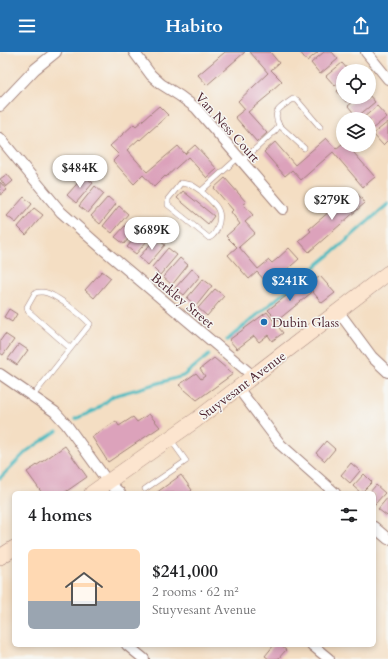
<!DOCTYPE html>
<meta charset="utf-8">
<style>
:root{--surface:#fff;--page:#f2f2f2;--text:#202124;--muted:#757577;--accent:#1f6fb2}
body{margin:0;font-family:Cardo,serif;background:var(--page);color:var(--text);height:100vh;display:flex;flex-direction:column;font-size:15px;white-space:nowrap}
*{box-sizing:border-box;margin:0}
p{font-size:13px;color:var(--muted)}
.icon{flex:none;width:22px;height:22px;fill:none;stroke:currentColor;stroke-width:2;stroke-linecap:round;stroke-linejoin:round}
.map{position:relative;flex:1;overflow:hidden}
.side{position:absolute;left:12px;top:439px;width:364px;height:156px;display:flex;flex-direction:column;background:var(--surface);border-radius:6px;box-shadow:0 2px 6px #0003}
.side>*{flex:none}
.controls{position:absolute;left:336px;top:12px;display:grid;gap:8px}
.controls a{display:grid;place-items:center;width:40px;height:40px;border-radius:50%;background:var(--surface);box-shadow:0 2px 6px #0003;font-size:20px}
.price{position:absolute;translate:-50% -34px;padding:0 9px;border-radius:14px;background:#fff;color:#222;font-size:13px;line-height:26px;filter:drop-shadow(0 1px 2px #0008)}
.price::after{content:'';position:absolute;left:50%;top:24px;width:12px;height:9px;margin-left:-6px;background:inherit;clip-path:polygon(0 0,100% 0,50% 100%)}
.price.on{background:var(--accent);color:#fff}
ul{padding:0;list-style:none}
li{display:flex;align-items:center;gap:12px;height:100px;padding:0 16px}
li span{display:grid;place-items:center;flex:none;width:112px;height:80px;border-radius:6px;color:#555}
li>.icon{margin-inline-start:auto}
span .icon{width:48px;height:48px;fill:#fffc;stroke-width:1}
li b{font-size:17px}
h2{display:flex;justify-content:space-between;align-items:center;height:48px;padding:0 16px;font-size:17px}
header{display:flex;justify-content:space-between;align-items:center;height:52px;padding:0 16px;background:var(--accent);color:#fff;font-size:18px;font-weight:600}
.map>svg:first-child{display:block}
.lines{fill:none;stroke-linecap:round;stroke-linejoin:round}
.stream{stroke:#4bbac0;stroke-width:3}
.building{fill:#dca2bb}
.service-casing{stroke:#9f7e77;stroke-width:6}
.minor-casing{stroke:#9f7e77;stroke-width:12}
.secondary-casing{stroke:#9f7e77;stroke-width:16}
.service{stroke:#fff;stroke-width:5}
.minor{stroke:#fff;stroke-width:10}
.secondary{stroke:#fce5cf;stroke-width:15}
.poi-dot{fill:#1f6fb2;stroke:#f6f6f2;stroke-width:1.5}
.labels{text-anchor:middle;stroke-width:3;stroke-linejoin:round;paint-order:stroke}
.street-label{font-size:13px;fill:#4a1f2b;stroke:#f6f6f2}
.poi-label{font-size:13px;fill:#4a1f2b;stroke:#f6f6f2;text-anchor:start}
</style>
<header><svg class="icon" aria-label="menu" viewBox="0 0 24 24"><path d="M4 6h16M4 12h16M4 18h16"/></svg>Habito<svg class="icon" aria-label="share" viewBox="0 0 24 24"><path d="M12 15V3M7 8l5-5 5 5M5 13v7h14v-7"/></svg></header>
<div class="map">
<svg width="388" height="607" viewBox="0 0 388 607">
<rect width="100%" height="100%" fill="#f6f6f2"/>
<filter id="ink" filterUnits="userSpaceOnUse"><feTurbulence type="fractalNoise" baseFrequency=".025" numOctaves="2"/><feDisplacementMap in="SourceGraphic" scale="8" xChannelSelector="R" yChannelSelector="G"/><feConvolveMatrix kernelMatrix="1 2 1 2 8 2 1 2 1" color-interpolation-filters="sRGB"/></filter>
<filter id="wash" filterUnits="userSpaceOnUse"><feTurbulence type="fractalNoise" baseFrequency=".012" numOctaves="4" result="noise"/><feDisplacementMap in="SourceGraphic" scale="16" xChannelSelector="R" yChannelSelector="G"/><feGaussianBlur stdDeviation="0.9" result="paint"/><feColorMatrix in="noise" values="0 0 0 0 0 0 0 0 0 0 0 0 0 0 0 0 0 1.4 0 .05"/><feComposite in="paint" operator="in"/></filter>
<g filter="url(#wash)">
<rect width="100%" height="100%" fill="#f4dec3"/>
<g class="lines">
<path class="stream" d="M227 288 333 200 388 152
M75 367 96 358 113 344 183 324 209 303
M0 426 27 399 57 379"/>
</g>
<g id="blocks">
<path class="building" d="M225 0H245L207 33 198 23Z
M250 0H270L279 11 271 18 282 29 270 40 271 41 248 60 267 81 257 90 235 65 245 57 238 49 268 21Z
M300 0H318L307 9Z
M324 0H332L338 7 320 22 311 11Z
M342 11 349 19H343V27L335 34 326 24Z
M343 34V45H352L346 50 337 39Z
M369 43 375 50 357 65 348 54 359 45H369Z
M159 54 168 63 140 88 139 87 127 98 147 120 178 94 185 102 195 93 217 117 207 126 188 105 166 125 165 124 154 135 143 123 134 132 113 109 119 103 110 94 134 72 136 74Z
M377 54 387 65 372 77 369 74V67H362Z
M388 70V88L383 93 373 82Z
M326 86 336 97 343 91V93H347L375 125 363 135 333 100 301 128 292 118 285 124 264 100 275 90 295 113Z
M7 122 13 129 6 135 0 127Z
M84 124 93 131 76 151 67 143Z
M225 126 246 150 243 152 253 163 245 170 255 181 239 195 258 217 269 208 272 211 277 207 289 196 299 207 269 233 257 220 249 227 228 203 237 195 226 184 240 172 231 160 233 158 214 136Z
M0 130 7 138 0 143Z
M95 134 104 142 88 161 79 154Z
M183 139 214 164 208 172 177 146Z
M356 140 365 151 309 200 299 189 311 179 309 177 344 147 345 149Z
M24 145 32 152 16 171 7 164Z
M108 145 116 152 100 172 91 164Z
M119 154 128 162 112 181 103 174Z
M34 156 43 163 26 183 18 175Z
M132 166 140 173 124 192 115 185Z
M144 175 152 183 136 202 127 195Z
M156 186 165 193 148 213 139 205Z
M168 196 177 203 160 223 152 215Z
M180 206 188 213 172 233 163 225Z
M192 217 200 224 184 243 175 236Z
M102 219 111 226 94 246 85 238Z
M320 224 335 241 322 251 308 234Z
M203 227 212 234 196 254 187 246Z
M303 231 311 241 278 268 268 258Z
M215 237 224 244 207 264 198 256Z
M9 257 17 262 12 270 4 265Z
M267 260 283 281 272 289 268 283 259 290 254 284 237 297 229 288Z
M5 282 14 288 3 303 0 301V289Z
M19 292 28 298 17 313 8 307Z
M214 306 233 322 197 348 179 333 196 321 201 327 205 324 200 317Z
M149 362 160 375 108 410 92 385 116 369 119 374 133 365 137 370Z
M326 389 335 397 325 409 316 401Z
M65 394 87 425 64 441H42L27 420Z
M351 411 360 419 350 431 341 423Z
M364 422 372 430 361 441 353 434Z
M181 423 192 438 189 441H156Z
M376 433 385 441 374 453V441H369Z
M388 445V463L387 464 378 457Z
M274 593H282L281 594 286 598 278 607H269L265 604Z"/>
</g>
</g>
<g filter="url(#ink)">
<use href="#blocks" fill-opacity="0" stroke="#9f7e77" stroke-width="1"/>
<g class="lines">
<defs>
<path id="service" d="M279 73 304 96
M242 109 276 78 279 73C271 58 282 55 293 47L297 48 320 75
M201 139C214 152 225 157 217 177 215 181 214 184 209 186L168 153V147L181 131 192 133 201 139 239 105
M32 345 90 272C82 263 53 240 42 240 39 240 37 240 35 241L27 255 28 259 70 296
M145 437 186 409 171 388"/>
<path id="minor" d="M134 0 151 23 161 32 180 44 196 56 283 157
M366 0 388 27
M0 54 35 17 56 0
M0 86 61 160 105 199 253 324
M338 259 372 305 388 320
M0 322 55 360 66 372 108 430 120 441
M238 336 281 393 335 441
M374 475 388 487
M127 593 144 607
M312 593 329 607"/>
<path id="secondary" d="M92 441 196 368 388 221
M0 505 14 496"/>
</defs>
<use href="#service" class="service-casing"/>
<use href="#minor" class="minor-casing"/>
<use href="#secondary" class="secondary-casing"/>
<use href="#service" class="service"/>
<use href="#minor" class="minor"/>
<use href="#secondary" class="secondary"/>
</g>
</g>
<circle class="poi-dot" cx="264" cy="270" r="4"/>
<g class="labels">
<g class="street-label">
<text transform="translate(228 75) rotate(48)" y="5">Van Ness Court</text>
<text transform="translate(183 248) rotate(40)" y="5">Berkley Street</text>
<text transform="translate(242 333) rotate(-37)" y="5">Stuyvesant Avenue</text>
</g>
<g class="poi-label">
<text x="272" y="275">Dubin Glass</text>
</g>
</g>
</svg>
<div class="controls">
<a><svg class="icon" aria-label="locate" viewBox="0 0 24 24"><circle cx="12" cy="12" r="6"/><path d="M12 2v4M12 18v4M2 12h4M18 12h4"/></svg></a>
<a><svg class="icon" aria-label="layers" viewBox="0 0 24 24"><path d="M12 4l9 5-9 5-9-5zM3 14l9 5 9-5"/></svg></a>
</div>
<b class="price" style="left:80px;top:137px">$484K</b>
<b class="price" style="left:332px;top:169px">$279K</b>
<b class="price" style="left:152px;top:199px">$689K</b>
<b class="price on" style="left:290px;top:250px">$241K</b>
<section class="side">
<h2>4 homes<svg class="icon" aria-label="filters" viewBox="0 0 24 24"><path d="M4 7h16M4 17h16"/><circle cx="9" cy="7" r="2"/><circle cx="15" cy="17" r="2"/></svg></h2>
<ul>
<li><span style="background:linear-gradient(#ffd9b3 65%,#9aa5b1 0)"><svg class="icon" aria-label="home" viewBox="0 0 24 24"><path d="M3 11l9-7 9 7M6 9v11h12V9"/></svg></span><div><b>$241,000</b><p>2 rooms · 62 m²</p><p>Stuyvesant Avenue</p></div></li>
</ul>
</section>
</div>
